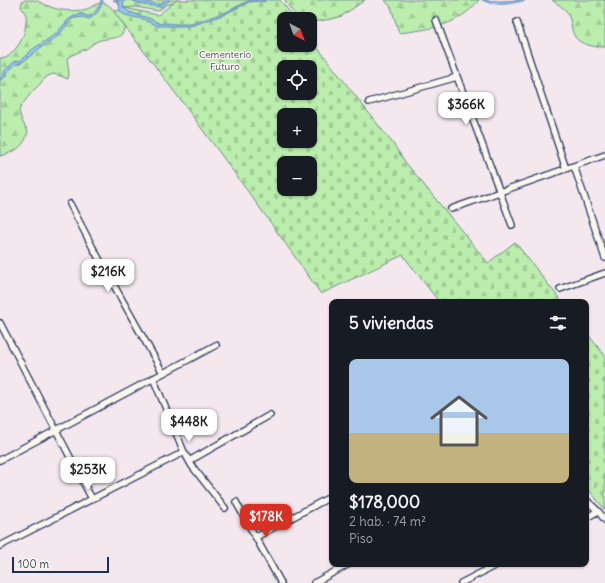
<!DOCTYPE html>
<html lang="es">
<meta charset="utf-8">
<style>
:root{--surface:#171b24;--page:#242831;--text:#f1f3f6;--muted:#9ea1a6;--line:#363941;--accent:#d93025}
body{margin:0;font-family:Delius,sans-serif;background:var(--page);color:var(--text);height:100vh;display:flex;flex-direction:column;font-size:15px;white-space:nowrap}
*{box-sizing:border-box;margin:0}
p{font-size:13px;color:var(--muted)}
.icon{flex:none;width:22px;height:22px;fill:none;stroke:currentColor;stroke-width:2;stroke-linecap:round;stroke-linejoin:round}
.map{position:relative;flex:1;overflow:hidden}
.sheet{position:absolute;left:329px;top:299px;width:260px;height:268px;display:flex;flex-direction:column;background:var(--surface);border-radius:8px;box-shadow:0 1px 3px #0004}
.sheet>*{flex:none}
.needle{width:26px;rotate:139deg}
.fabs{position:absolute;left:277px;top:12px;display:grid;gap:8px}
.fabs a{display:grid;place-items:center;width:40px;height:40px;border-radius:8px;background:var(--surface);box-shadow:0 1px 3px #0004;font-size:20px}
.scale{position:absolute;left:12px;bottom:10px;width:97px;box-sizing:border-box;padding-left:4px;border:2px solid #1b2f5e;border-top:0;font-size:11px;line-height:14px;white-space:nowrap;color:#1b2f5e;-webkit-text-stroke:3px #fbf7ec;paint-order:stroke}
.price{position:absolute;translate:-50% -34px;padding:0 9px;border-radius:8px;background:#fff;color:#222;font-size:13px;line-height:26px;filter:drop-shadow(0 1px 2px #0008)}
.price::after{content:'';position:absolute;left:50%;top:24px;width:12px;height:9px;margin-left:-6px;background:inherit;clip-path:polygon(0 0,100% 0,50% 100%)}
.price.selected{background:var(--accent);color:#fff}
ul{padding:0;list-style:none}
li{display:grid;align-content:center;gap:8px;height:212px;padding:0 20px}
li+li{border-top:1px solid var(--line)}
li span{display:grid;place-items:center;height:124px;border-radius:8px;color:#555}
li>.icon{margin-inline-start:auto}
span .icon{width:72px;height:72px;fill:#fffc;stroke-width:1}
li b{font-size:17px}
h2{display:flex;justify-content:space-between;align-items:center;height:48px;padding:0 20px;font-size:17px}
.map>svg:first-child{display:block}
.forest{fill:url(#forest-firs);stroke:#6b8e85}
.cemetery{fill:url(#cemetery-stones);stroke:#6b8e85;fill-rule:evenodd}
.water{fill:url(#water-waves);stroke:#658ab7}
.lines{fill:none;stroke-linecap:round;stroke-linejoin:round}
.street-casing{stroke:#1b2f5e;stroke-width:8}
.street{stroke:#fbf7ec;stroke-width:5.5}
.labels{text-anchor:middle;stroke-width:3;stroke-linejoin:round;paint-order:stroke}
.park-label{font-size:10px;fill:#3b556e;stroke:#fbf7ec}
</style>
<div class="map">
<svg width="605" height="583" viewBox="0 0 605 583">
<defs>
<pattern id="forest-firs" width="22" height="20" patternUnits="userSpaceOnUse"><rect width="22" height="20" fill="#bbedac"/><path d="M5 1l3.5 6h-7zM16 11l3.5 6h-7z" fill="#a0cc96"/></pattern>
<pattern id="cemetery-stones" width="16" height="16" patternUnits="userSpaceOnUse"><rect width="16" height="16" fill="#bbedac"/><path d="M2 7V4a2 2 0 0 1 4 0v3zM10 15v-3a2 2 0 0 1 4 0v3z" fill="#a0cc96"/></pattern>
<pattern id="water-waves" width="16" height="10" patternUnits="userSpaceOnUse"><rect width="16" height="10" fill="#97c6f2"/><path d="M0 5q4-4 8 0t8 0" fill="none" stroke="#82aad2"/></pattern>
</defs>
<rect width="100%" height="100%" fill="#f4e8ee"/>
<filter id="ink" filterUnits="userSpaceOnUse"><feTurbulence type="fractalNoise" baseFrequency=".025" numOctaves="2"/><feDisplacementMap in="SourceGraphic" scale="8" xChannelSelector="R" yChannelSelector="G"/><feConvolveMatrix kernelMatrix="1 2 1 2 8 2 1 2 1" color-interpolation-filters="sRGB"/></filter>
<g filter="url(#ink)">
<path class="forest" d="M25 0C27 0 31 0 34 0 44 3 52 9 62 10 70 11 79 11 87 9 92 7 98 2 104 3 109 4 119 15 122 19 125 23 125 30 122 34 117 39 108 38 101 40 95 41 91 46 86 49 79 52 73 54 67 58L69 74 68 79 58 75 53 74 48 76 43 80 40 84 32 92 21 106 19 111 22 121 28 131C25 147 15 152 0 156V58H6C18 49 25 37 26 22 26 21 27 17 26 16 26 13 23 10 21 7L22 2Z
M115 0H178L176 2 166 5 158 11 136 7 125 8 120 6Z
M285 0H365L342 16 331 19 313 22H310V19C307 19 303 20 300 18 294 15 288 6 285 0Z
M385 0H479C458 26 431 29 399 33L391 7Z
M552 0H605V47C594 47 577 45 573 33 571 27 571 20 568 14 565 8 557 4 552 0Z"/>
<path class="cemetery" d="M177 0H280L295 19H284V45H310V38L394 145 406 163 488 263 515 242 562 302H439L403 255 321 294C254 198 185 105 114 12L125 8 158 15ZM284 67H310V93H284ZM284 115H310V141H284ZM284 163H310V189H284Z
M586 332 605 356V510L586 486Z"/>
<path class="water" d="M101 0H103C101 8 97 15 89 19L83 17 75 18 72 19 58 36 53 40 40 48 24 61 15 65 7 72C6 76 5 79 0 80V78L3 76 5 70 10 66 14 62 21 60 33 49 56 34 68 20 76 15 80 14C83 14 87 17 90 16 95 14 100 5 101 0Z
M113 0H126L123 1 124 8 129 12 151 19 160 24 165 23 177 24H191L226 12 248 1 253 0H264L265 2 260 1 249 2 223 15 194 25 189 26H158L146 20 125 15 120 11 119 2Z
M131 0H138L142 2H150L159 5 161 4 165 0H170L161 7 144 5Z
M482 0 499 1 526 0C511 4 496 7 482 0Z"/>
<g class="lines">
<defs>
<path id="street" d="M436 20 512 225
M517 22 566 169
M369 102 457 77
M574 166 605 258
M70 204 93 248 163 373
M451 209 605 155
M560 289 605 273
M0 323 92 499
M153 378 184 452 192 466 225 508
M0 460 216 345
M189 461 270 415
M586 500 598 511 605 520
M236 502 281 583
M586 518 598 511
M256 537 332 496
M0 546 184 452
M314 583 349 564
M461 583 498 564"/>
</defs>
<use href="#street" class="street-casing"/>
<use href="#street" class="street"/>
</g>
</g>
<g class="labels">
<g class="park-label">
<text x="225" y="58">Cementerio<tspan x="225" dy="12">Futuro</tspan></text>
</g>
</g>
</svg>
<div class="fabs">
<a><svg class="needle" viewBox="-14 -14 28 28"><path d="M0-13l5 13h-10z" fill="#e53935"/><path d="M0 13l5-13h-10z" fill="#9ea1a6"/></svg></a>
<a><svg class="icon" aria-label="locate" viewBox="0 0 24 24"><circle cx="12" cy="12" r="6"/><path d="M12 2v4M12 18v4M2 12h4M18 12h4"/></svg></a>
<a>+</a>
<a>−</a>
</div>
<div class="scale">100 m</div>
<b class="price" style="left:466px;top:126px">$366K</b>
<b class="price" style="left:108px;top:293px">$216K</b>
<b class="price" style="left:189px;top:443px">$448K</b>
<b class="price" style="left:88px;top:491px">$253K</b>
<b class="price selected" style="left:266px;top:538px">$178K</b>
<section class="sheet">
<h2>5 viviendas<svg class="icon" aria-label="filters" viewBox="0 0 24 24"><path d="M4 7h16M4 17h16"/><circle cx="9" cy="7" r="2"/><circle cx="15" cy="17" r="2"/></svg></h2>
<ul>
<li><span style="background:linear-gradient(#a9c7e8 60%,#c2b280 0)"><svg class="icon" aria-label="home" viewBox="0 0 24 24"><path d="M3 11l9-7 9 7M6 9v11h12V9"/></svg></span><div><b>$178,000</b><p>2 hab. · 74 m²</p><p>Piso</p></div></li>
</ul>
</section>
</div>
